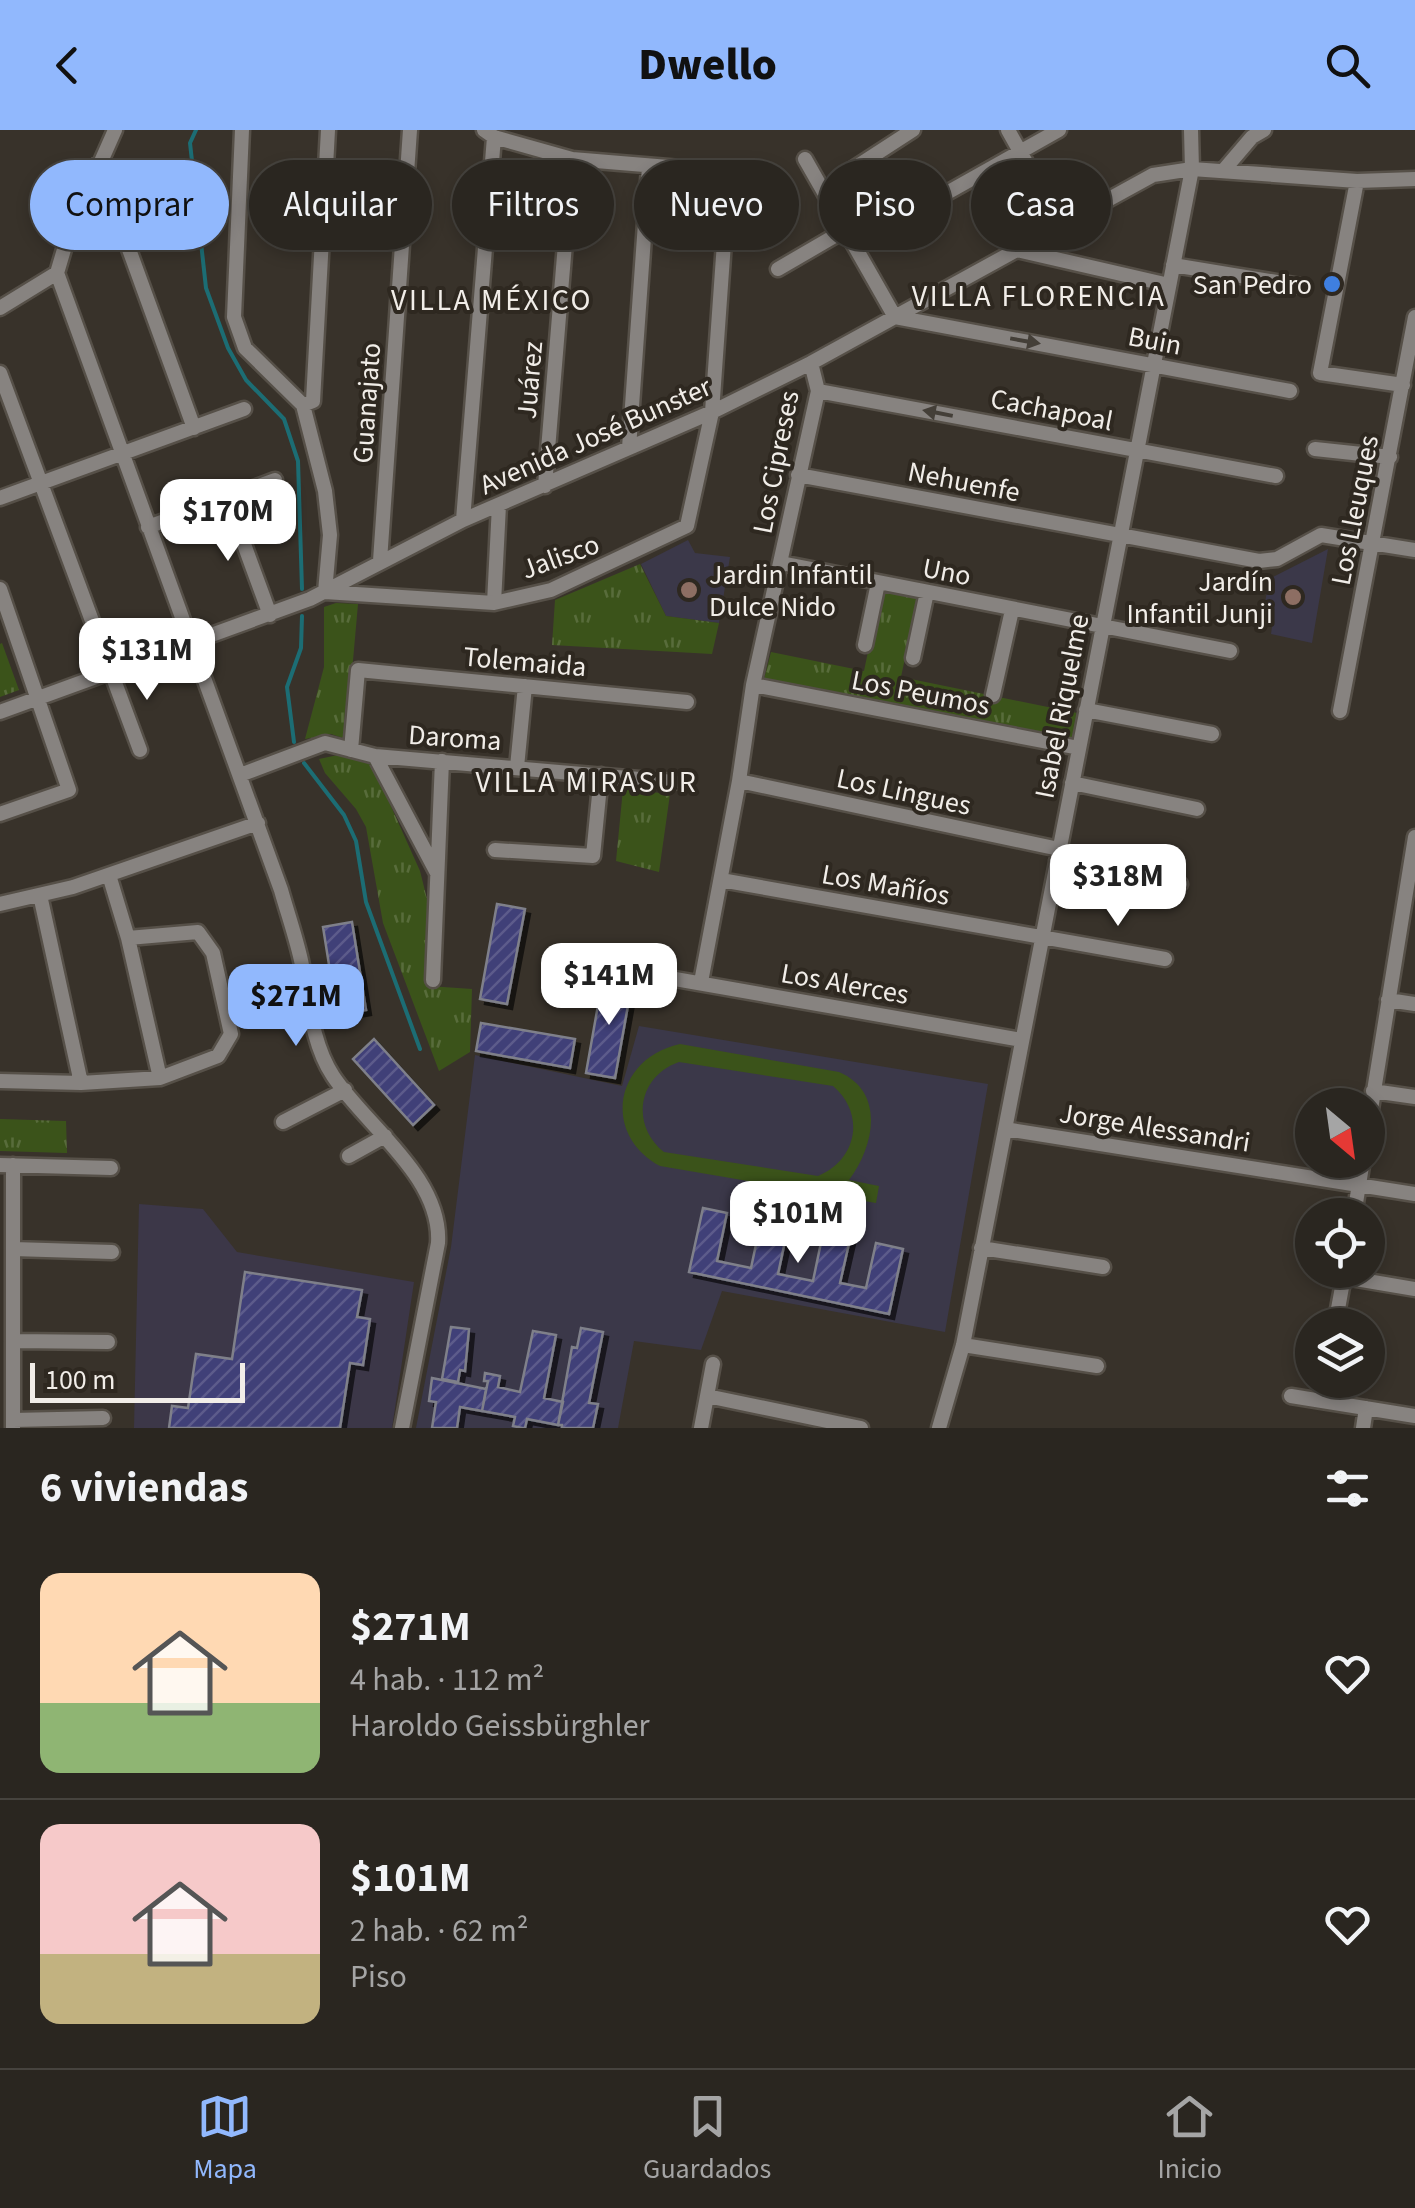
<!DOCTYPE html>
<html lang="es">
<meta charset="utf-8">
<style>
:root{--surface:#2a2620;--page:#36322d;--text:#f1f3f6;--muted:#a5a5a5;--line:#46433e;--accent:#91b8fd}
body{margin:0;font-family:"Source Sans 3",sans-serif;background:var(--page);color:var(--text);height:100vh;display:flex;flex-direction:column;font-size:38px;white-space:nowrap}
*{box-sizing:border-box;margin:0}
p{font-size:32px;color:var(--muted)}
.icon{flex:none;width:55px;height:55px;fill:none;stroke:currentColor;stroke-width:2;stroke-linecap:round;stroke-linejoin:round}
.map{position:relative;height:1298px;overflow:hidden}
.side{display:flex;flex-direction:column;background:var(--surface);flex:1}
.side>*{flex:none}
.hud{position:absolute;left:30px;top:30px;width:1355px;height:90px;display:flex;gap:20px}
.needle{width:65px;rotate:151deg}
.buttons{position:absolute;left:1295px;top:958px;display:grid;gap:20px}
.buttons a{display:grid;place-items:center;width:90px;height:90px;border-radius:50%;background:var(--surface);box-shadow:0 5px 15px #0003,0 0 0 2px var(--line);font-size:50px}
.scale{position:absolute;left:30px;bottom:25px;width:215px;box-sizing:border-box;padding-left:10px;border:5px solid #f1ede8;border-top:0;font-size:28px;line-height:35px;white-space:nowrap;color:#f1ede8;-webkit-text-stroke:8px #2e2820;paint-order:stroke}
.price{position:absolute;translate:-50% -85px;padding:0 22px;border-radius:20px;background:#fff;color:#222;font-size:32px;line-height:65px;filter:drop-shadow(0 2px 5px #0008)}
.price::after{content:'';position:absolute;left:50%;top:60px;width:30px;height:22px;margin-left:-15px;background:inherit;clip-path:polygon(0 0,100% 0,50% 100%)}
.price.current{background:var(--accent);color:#111}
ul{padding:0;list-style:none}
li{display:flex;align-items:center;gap:30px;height:250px;padding:0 40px}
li+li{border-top:2px solid var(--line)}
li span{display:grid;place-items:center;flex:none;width:280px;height:200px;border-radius:20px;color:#555}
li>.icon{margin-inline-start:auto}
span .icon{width:120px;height:120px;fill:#fffc;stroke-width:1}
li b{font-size:42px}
h2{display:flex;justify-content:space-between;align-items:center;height:120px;padding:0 40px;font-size:42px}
.tag{padding:0 35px;border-radius:45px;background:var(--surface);box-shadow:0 5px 15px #0003,0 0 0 2px var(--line);font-size:35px;line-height:90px}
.tag.current{background:var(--accent);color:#111}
header{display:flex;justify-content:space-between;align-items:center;height:130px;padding:0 40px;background:var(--accent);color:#111;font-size:45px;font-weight:800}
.menu{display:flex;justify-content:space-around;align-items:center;height:140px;border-top:2px solid var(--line);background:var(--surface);font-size:28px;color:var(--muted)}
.menu a{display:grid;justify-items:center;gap:5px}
.menu .current{color:var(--accent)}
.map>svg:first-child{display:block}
.commercial{fill:#3c3748}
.education{fill:#3b3849}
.grass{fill:url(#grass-tufts)}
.garden{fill:#3b531a;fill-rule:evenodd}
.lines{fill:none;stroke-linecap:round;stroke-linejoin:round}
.stream{stroke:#1c6d74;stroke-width:4}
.building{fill:url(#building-hatch);stroke:#7f808a;stroke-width:2.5;filter:url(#shadow)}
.minor-casing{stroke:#565048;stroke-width:19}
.minor{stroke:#878380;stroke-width:14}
.oneway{fill:#443f38}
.shop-dot{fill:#3f7fe0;stroke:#2e2820;stroke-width:4}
.education-dot{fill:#8d6e63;stroke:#2e2820;stroke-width:4}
.labels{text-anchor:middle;stroke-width:8;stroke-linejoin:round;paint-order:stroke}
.poi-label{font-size:28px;fill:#f1ede8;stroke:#2e2820;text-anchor:end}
.street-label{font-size:28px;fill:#f1ede8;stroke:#2e2820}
.neighbourhood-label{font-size:30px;letter-spacing:2.5px;fill:#f1ede8;stroke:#2e2820}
</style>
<header><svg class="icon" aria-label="back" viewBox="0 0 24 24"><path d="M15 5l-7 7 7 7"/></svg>Dwello<svg class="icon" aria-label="search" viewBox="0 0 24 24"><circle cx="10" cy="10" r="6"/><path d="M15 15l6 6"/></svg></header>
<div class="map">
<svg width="1415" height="1298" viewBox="0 0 1415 1298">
<defs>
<pattern id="grass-tufts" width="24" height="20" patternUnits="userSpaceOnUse" patternTransform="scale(2.5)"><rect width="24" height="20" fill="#3b531a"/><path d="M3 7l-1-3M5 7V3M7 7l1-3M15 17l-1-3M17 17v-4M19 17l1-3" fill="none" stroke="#586c3b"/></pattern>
<pattern id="building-hatch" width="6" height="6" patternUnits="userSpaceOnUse" patternTransform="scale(2.5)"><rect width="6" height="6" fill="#403f78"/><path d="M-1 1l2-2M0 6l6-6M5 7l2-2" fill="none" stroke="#5c5b8b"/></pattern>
<filter id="shadow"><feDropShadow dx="5" dy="5" stdDeviation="0" flood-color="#0009"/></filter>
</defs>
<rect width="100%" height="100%" fill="#38322a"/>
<path class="commercial" d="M139 1074 203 1079 237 1122 414 1152 392 1298H134Z"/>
<path class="education" d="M688 410 695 423 730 427 719 493 666 486 641 434Z
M1328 419 1312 513 1271 504 1273 489 1263 485 1269 449Z
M639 896 988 954 945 1202 722 1161 701 1220 634 1211 618 1298H416L451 1117 475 925 622 956Z"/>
<path class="grass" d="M640 434 666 486 719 493 712 524 552 515 555 470Z
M881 459 922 467 909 528H905L901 547 1077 583 1072 613 763 553 771 522 864 541Z
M336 473 358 474 346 609 331 604 305 609 324 537V477Z
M2 513 19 560 0 567V514Z
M338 625 372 634 420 741 427 769 428 856 472 859 470 922 439 941 383 793 366 697 356 679 325 643 319 629Z
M623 659 670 664 659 742 616 731Z
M0 989 66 991 67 1023 0 1021Z"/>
<path class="garden" d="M680 914 839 942C886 962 874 1017 849 1050L879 1056 876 1073 660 1036C601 1004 615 928 680 914ZM679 932 833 956C866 984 857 1030 818 1046L664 1022C630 995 638 946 679 932Z"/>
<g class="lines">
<path class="stream" d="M196 0 190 13 206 158 228 218 246 250 284 289 298 331 302 459
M294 612 287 557 301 518 302 486
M304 633 344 685 356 711 366 772 420 919"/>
</g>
<path class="building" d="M497 774 525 779 507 874 480 869Z
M352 792 366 880 337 885 323 797Z
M603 847 632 853 615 948 586 943Z
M481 893 575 909 570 938 476 921Z
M374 909 434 975 413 995 353 929Z
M703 1078 727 1083 717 1131 751 1138 761 1091 788 1097 778 1144 813 1151 823 1103 850 1109 840 1153 866 1158 876 1113 903 1119 889 1184 689 1142Z
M245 1142 362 1160 357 1187 370 1189 363 1235 350 1233 340 1298H169L172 1276 188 1278 196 1224 232 1229Z
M451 1197 469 1199 465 1241 460 1240 458 1252 442 1249Z
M581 1198 603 1202 589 1273 598 1274 593 1298H562V1295H558L572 1217 577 1218Z
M533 1201 556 1205 544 1268 563 1272 558 1295 527 1289 525 1298H522L513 1296 515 1287 482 1281 488 1251H484L485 1243 500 1246 498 1257 520 1262Z
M432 1248 486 1259 482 1281 460 1277 457 1298H432L436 1272 429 1271Z"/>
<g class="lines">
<defs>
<path id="minor" d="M115 0 68 106 57 143 281 760C288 785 297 810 302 835 309 872 312 914 333 946 366 996 442 1047 438 1113L402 1298
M242 0 234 187 245 218 303 275 325 361 330 405 325 462 494 473 551 460 687 396 712 282 729 42 572 29 494 7 484 0
M1008 0 1062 97
M805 29 895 187 1290 261
M98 34 194 298
M1223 41 1252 7 1264 0
M842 46 913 0
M1357 51 1320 243 1403 255
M870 106 1059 0
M1021 121 1169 155
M1173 135 1301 156
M778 139 845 100
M0 178 57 143
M0 243 140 620
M818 261 1276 346
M303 275 313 271 328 0
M629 318 649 37
M1315 319 1390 327
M798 345 1259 431 1277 429 1321 405 1415 420
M545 356 572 29
M0 368 244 279
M227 368 270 485
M463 390 494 7
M148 397 275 350
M380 431 410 0
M781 433 1230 521
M0 459 69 660 0 684
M494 473 499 375
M865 515 878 453
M913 528 927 462
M753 555 1079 618
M993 565 1012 480
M1086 580 1212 604
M1340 581 1415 187
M0 582 310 469 463 390 712 282 811 233 1153 45 1192 39 1357 51 1415 49
M351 620 358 540 687 572
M375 626 437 743
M517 637 525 556
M240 645 325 613 375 626 674 652
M739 651 1059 719
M1072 653 1197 679
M495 720 593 726 601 645
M1057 731 1180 754
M109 745 128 808 160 948
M721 750 1165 829
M40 765 81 953
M0 774 73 757 258 693
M658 846 1022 910
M433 850 442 631
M701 852 739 651 753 555 818 261 811 233
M1388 870 1415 874
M0 951 81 953 160 948 218 926 231 904 213 823 198 802 128 808
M1373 961 1415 967
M283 992 345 960
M1368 998 1415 707
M1005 999 1415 1064
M349 1026 385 1006
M0 1035 111 1038
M13 1035V1298
M1354 1085 1363 1030
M981 1118 1103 1137
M13 1119 112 1122
M1344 1147 1415 1159
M1335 1195 1345 1141
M13 1211 108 1212
M963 1215 1097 1236
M707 1266 861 1298
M1291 1266 1415 1286
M1322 1271 1326 1250
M13 1290 103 1288
M701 1298 713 1234
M939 1298 963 1215 1192 39 1191 0
M1363 1298 1366 1278"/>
</defs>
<use href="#minor" class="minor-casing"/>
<use href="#minor" class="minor"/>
</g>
<defs><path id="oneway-solid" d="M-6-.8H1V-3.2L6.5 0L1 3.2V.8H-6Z" transform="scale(2.5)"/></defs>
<g class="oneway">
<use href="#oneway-solid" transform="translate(1025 211) rotate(10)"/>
<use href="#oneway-solid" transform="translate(938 283) rotate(-169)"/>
</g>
<circle class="shop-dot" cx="1332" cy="154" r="10"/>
<g class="education-dot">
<circle cx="689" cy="460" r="10"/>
<circle cx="1293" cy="467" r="10"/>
</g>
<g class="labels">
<g class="poi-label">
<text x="1312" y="164">San Pedro</text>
<text x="709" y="454" text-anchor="start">Jardin Infantil<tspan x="709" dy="32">Dulce Nido</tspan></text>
<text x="1273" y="461">Jardín<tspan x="1273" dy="32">Infantil Junji</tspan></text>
</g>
<g class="street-label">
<text transform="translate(1155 210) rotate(11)" y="10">Buin</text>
<text transform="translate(529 250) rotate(-85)" y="10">Juárez</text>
<text transform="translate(366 273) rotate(-86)" y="10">Guanajato</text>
<text transform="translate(1052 279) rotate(11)" y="10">Cachapoal</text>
<text transform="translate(595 305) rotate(-24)" y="10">Avenida José Bunster</text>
<text transform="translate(775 332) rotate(-79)" y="10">Los Cipreses</text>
<text transform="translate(964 351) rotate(11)" y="10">Nehuenfe</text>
<text transform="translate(1354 380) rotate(-79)" y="10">Los Lleuques</text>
<text transform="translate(560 426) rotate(-20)" y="10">Jalisco</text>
<text transform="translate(947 441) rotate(11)" y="10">Uno</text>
<text transform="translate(525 531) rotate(5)" y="10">Tolemaida</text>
<text transform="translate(921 562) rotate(11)" y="10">Los Peumos</text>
<text transform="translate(1061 576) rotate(-79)" y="10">Isabel Riquelme</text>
<text transform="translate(455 607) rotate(4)" y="10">Daroma</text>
<text transform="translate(904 661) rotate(12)" y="10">Los Lingues</text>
<text transform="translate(886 754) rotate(10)" y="10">Los Mañíos</text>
<text transform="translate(845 853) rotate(10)" y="10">Los Alerces</text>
<text transform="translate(1155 997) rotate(9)" y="10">Jorge Alessandri</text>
</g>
<g class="neighbourhood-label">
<text x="1039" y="176">VILLA FLORENCIA</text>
<text x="492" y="180">VILLA MÉXICO</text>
<text x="587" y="662">VILLA MIRASUR</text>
</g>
</g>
</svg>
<div class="buttons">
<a><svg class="needle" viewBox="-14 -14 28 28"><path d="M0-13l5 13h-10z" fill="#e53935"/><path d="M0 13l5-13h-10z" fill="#a5a5a5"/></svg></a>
<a><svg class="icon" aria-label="locate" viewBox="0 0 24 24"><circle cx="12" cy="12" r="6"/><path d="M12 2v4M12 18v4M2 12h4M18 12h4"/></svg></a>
<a><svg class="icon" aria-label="layers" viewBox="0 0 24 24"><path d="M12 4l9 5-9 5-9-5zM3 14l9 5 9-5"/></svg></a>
</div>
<div class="scale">100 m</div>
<b class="price" style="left:228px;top:434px">$170M</b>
<b class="price" style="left:147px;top:573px">$131M</b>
<b class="price" style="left:1118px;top:799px">$318M</b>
<b class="price" style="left:609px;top:898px">$141M</b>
<b class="price current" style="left:296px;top:919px">$271M</b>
<b class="price" style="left:798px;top:1136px">$101M</b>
<div class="hud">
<a class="tag current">Comprar</a>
<a class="tag">Alquilar</a>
<a class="tag">Filtros</a>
<a class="tag">Nuevo</a>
<a class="tag">Piso</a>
<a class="tag">Casa</a>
</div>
</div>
<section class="side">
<h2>6 viviendas<svg class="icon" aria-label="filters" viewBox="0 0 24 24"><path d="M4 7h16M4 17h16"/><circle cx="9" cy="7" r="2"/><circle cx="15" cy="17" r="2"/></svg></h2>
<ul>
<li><span style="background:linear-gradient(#ffd9b3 65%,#8fb573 0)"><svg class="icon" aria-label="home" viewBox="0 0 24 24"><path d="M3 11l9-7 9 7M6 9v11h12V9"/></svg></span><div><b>$271M</b><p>4 hab. · 112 m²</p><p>Haroldo Geissbürghler</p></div><svg class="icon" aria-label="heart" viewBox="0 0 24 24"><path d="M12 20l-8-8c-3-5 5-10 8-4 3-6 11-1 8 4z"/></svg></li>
<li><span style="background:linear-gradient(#f6c9c9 65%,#c2b280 0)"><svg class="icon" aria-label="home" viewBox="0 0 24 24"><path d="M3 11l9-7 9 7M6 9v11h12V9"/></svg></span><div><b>$101M</b><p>2 hab. · 62 m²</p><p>Piso</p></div><svg class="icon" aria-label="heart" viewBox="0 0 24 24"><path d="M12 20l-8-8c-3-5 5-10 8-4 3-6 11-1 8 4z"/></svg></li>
</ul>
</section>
<nav class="menu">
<a class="current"><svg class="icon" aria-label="map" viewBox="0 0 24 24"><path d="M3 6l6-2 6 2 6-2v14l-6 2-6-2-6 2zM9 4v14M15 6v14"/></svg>Mapa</a>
<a><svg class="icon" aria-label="saved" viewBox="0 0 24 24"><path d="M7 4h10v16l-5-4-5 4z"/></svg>Guardados</a>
<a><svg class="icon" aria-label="home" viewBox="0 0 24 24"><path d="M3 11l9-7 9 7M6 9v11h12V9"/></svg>Inicio</a>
</nav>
